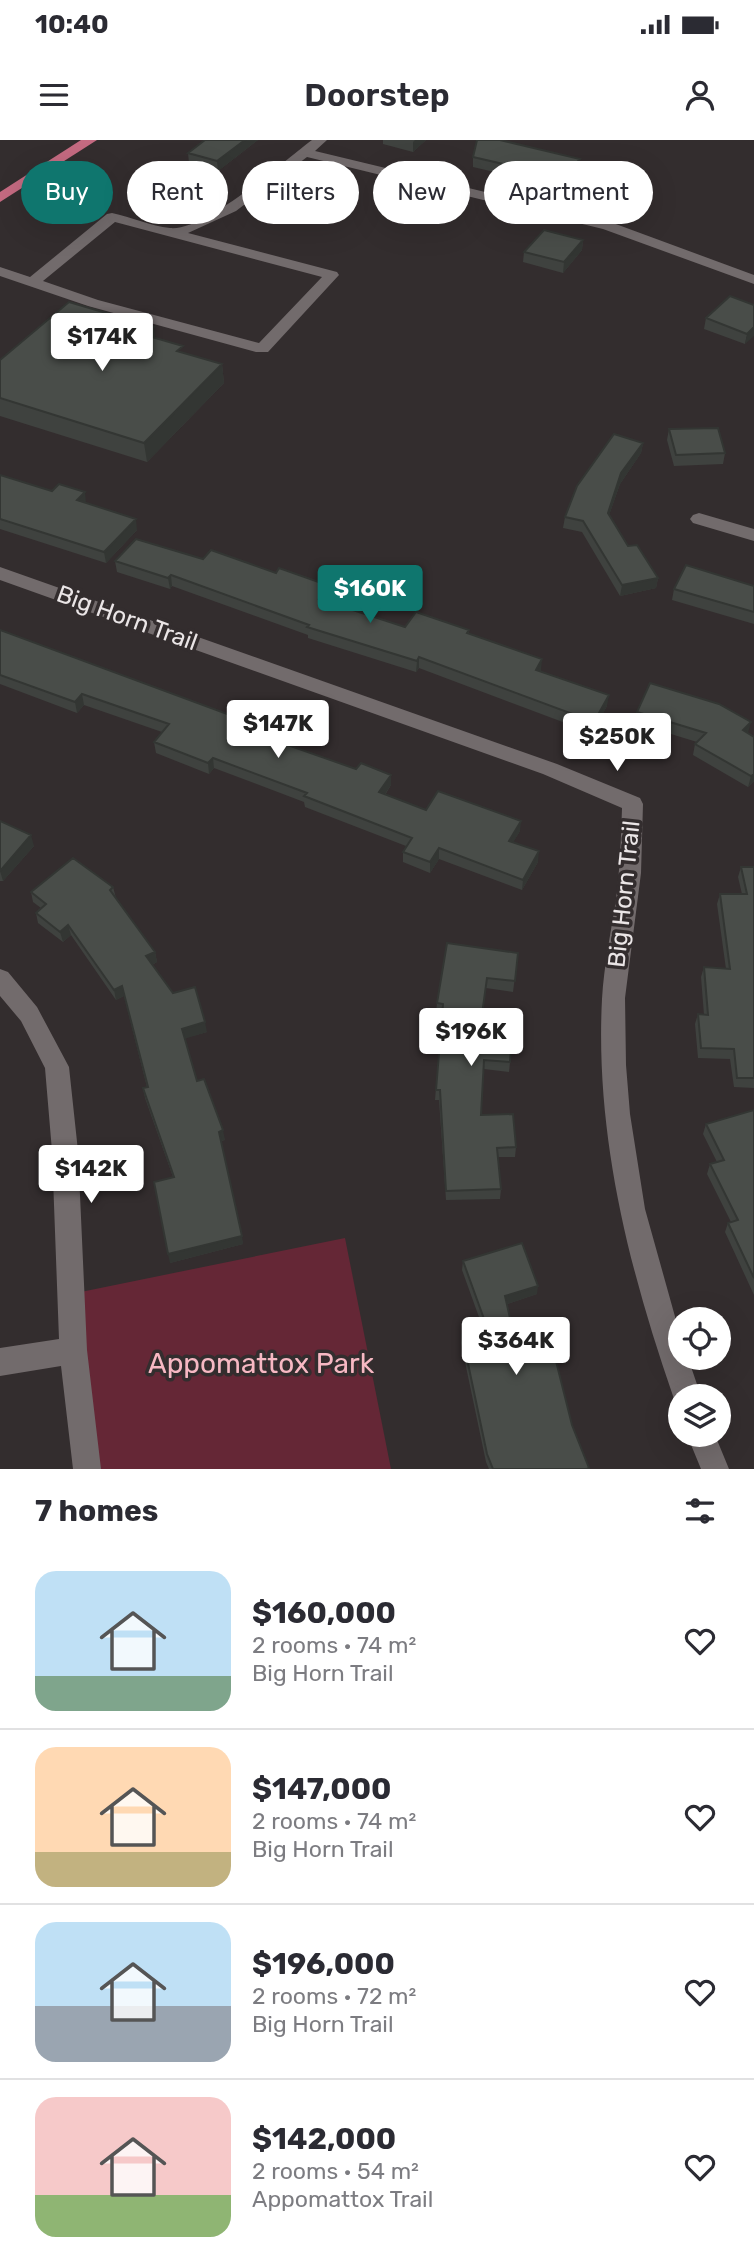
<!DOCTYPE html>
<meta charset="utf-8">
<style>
:root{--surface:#fff;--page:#f7f7f7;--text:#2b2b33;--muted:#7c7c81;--line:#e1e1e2;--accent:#0f766e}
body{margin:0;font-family:Rubik,sans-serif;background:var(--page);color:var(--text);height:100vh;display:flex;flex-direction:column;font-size:26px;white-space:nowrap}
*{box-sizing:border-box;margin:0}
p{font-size:23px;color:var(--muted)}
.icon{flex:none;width:38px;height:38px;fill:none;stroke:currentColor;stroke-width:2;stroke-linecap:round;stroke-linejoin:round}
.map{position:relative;height:1329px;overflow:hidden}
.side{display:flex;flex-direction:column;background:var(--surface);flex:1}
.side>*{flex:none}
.guide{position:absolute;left:21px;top:21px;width:712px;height:63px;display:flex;gap:14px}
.fabs{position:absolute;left:668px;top:1167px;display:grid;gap:14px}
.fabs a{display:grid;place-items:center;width:63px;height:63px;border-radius:50%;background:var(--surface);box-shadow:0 7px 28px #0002;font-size:35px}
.price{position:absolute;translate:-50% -60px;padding:0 16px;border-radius:7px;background:#fff;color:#222;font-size:23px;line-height:46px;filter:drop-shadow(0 2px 4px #0008)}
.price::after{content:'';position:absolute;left:50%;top:42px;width:21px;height:16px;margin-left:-10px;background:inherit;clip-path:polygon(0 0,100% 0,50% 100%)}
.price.selected{background:var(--accent);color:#fff}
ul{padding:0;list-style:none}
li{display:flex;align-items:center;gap:21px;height:175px;padding:0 35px}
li+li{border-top:2px solid var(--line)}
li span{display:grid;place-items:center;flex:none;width:196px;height:140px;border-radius:21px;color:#555}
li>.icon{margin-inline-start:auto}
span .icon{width:84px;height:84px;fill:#fffc;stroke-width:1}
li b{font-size:30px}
h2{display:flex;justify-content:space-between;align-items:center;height:84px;padding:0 35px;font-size:30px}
.pill{padding:0 24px;border-radius:32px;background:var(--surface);box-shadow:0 7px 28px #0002;font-size:24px;line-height:63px}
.pill.selected{background:var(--accent);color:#fff}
.status{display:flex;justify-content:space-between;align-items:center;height:49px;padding:0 35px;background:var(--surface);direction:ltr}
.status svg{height:19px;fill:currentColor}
header{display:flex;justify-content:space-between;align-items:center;height:91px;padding:0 35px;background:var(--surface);font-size:32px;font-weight:600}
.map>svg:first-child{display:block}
.green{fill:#652736}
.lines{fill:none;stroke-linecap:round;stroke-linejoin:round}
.minor{fill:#726b6c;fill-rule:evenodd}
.major{fill:#c46a81;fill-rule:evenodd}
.wall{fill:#3f423f}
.shaded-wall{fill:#333633}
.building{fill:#494d49;stroke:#333633;stroke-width:2}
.labels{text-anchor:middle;stroke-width:7;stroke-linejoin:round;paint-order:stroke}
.street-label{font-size:24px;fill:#eae5e6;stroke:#332d2e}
.near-park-label{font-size:28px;fill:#f7b8c3;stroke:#332d2e}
</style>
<div class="status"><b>10:40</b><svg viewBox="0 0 49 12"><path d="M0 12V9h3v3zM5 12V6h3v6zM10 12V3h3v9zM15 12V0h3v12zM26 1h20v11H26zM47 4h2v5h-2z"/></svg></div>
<header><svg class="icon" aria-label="menu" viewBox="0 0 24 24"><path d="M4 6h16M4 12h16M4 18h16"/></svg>Doorstep<svg class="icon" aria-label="person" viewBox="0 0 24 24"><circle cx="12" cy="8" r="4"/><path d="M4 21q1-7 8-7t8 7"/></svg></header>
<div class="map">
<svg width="754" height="1329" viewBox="0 0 754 1329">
<rect width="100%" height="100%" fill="#332d2e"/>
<path class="green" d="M345 1098 391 1329H88L71 1154Z"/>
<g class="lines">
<path class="minor" d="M312 0H327L315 11 613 83 754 135V144L603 89 307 17 236 71 188 93 337 132 339 135 268 212H256L88 166 0 136V127L30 137 107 74 112 73C131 77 151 86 170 88 204 92 284 21 312 0ZM115 82 322 137 259 203 98 160 43 141Z
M699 373 754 389V401L693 383 690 379 693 375Z
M0 427 557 624 640 658 643 664 641 733 625 858 626 925 630 974 645 1069 681 1198V1218H688L701 1256H681V1267L677 1266 673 1256C629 1129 595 995 602 859 604 825 611 792 616 759 620 729 621 699 622 668L543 634 0 440Z
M0 829 8 832 37 867 69 927 78 1011 87 1210 101 1329H73L61 1226 0 1236V1208L59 1199 52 1011 45 928 21 881 0 856Z
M687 1295H715L729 1329H701Z"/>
<path class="major" d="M81 0H97L0 62V52Z"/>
</g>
<path class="wall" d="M258 0 218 31 189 23 188 13Z
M383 0H426L413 12 383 4Z
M473 17 579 29 562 48 473 27Z
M583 100 582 110 563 133 523 122 524 112Z
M754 165 745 204 704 189 706 178Z
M155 198 183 213 222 224 224 243 147 322 0 276V220Z
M669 289 725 313 723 324 674 326 667 300Z
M643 303 641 313 620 344 609 375 628 406 658 438 656 448 620 456 582 392 563 388 565 377Z
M0 335 86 363 137 390 106 423 0 389Z
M203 419 276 433 330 446V457L326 462 405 487 469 490V494L541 530 540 532 607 566 592 593 419 528 416 532 308 498V495L172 446 170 449 117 432 115 421Z
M754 446V484L672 460 674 449Z
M0 490 284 595 285 604 391 645 385 655 426 670 520 691 513 702 538 722 522 750 439 719 430 733 403 722V712L406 706 305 667 304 662 214 628 209 634 156 613 154 602 162 592 84 565 77 573 0 544Z
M637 572 748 593 754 597V641L748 647 693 615 695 604 697 602 635 583Z
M0 681 34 706 3 741H0Z
M741 727H754V948L734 947 730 919 698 918 695 884 698 874 704 875 701 837 704 827 726 829 717 764 720 754H742L738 737Z
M113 747 116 758 155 812 157 822 152 825 173 853 207 892 185 898 197 941 225 1000 221 1001 243 1104 170 1123 173 1037 145 958 143 948 147 947 124 856 116 860 71 795 63 802 38 783 36 773 41 768 33 762 31 752Z
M518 813 513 852 486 848 480 889 510 922 509 932 484 929 481 975 516 1007 515 1017H498L501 1049 500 1059 446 1060 439 960H435L442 874 436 873 437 863Z
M754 970V1155L725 1092 728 1083 731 1082 707 1034 710 1024 717 1022 703 994 706 984Z
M463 1121 537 1154 507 1164 520 1222 572 1285 588 1329H489L486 1322 461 1203 462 1195 484 1191 462 1130Z"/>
<path class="shaded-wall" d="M245 0H258L218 31 217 21Z
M415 0H426L413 12V2Z
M580 19 579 29 562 48 563 38Z
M583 100 582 110 563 133 564 122Z
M154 187 156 206 145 195Z
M754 187V196L745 204 747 194Z
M222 224 224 243 147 322 144 303Z
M643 303 641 313 620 344 606 384 608 373 621 333Z
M85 352 86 363 77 360Z
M136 379 137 390 106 423 104 412Z
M171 435 172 446 170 449 168 438Z
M658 438 656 448 620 456 622 445Z
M330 446V457L319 470V459Z
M419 517V528L416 532 417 521Z
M542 519 541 530 534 541 536 530Z
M82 554 84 565 77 573 75 562Z
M609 555 607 566 592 593 594 582Z
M751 582 748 593 740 601 743 590Z
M284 595 285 606 279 602Z
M213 618 214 628 209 634 208 623Z
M754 634V641L748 647 751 636Z
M391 635V645L379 663V652Z
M521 681 520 691 508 711 509 701Z
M31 695 34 706 3 741 0 731Z
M439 708V719L430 733V722Z
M539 711 538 722 522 750 523 740Z
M68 785 71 795 63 802 60 792Z
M155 812 157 822 148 827 146 816Z
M122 846 124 856 116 860 114 850Z
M205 882 207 892 184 899 182 889Z
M223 990 225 1000 220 1001 219 992Z
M242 1096 243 1104 170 1123 168 1114Z
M538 1146 537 1154 504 1165 505 1156Z"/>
<path class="building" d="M205 0H245L217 21 188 13Z
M477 0H500L580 19 563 38 473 17Z
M544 90 583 100 564 122 524 112Z
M730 156 754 165V187L747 194 706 178Z
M69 162 154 187 145 195 183 206 177 211 222 224 144 303 0 258V220Z
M718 288 725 313 676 315 669 289Z
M614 294 643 303 621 333 608 373 628 406 637 405 658 438 622 445 583 381 565 377 577 346Z
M0 335 52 351 59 344 85 352 77 360 136 379 104 412 0 379Z
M136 399 203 419 211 410 276 433 279 428 330 446 319 459 405 487 416 472 469 490 467 493 542 519 536 530 609 555 594 582 419 517 417 521 307 487 309 485 171 435 168 438 115 421Z
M686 425 754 446V472L674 449Z
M0 490 284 595 279 602 356 629 361 623 391 635 379 652 426 670 438 651 521 681 509 701 539 711 523 740 439 708 430 722 403 712 412 698 304 656 307 653 213 618 208 623 154 602 169 584 82 554 75 562 0 535Z
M650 543 719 564 751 582 743 590 754 597V634L751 636 695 604 706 593 637 572Z
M0 681 31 695 0 731Z
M73 718 113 747 110 750 155 812 146 816 173 853 195 847 205 882 182 889 197 941 204 939 223 990 219 992 242 1096 168 1114 154 1042 174 1037 143 948 148 947 122 846 114 850 68 785 60 792 36 773 46 764 31 752Z
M741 727H754V938H737L734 909 701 908 698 874 708 875 704 827 730 829 720 754H747Z
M447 803 518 813 515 841 487 838 480 889 512 892 510 922 484 920 481 975 513 974 516 1007 497 1008 501 1049 446 1051 440 950H436L443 864 437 863Z
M754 970V1138L728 1083 738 1080 710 1024 724 1020 706 984Z
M522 1103 538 1146 505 1156 520 1222 555 1217 572 1285 589 1328 587 1329H493L487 1314 462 1195 488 1190 463 1121Z"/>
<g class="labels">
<g class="street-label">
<text transform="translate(127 478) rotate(20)" y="8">Big Horn Trail</text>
<text transform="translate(624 754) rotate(-84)" y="8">Big Horn Trail</text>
</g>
<g class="near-park-label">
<text x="261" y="1233">Appomattox Park</text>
</g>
</g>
</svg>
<div class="fabs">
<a><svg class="icon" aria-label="locate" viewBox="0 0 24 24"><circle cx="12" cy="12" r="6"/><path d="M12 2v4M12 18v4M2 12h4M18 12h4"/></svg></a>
<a><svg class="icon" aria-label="layers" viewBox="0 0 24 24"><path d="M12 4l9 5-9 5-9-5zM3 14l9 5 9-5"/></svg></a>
</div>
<b class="price" style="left:102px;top:233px">$174K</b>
<b class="price selected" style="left:370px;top:485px">$160K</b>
<b class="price" style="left:278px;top:620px">$147K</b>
<b class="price" style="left:617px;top:633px">$250K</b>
<b class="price" style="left:471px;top:928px">$196K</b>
<b class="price" style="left:91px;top:1065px">$142K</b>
<b class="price" style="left:516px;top:1237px">$364K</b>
<div class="guide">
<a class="pill selected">Buy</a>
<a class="pill">Rent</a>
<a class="pill">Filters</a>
<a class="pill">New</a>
<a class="pill">Apartment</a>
</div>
</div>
<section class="side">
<h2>7 homes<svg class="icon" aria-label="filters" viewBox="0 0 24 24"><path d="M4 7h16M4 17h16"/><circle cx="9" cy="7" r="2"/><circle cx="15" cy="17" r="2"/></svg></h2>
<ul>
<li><span style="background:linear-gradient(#bfe0f5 75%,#7fa58c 0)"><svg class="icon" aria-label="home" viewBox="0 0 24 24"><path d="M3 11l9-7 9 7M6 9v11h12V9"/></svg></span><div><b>$160,000</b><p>2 rooms · 74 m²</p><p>Big Horn Trail</p></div><svg class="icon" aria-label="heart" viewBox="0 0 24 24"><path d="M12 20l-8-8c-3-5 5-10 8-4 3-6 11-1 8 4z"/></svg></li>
<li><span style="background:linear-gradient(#ffd9b3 75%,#c2b280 0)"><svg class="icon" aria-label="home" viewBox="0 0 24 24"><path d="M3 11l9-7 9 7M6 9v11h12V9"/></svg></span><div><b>$147,000</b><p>2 rooms · 74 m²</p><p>Big Horn Trail</p></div><svg class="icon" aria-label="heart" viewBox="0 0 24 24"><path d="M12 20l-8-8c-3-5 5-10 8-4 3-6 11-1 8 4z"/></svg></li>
<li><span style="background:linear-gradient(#bfe0f5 60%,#9aa5b1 0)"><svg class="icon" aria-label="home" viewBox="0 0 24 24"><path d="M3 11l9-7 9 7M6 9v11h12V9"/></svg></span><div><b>$196,000</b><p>2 rooms · 72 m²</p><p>Big Horn Trail</p></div><svg class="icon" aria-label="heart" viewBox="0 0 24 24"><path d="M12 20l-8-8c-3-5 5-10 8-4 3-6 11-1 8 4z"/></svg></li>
<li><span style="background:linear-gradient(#f6c9c9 70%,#8fb573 0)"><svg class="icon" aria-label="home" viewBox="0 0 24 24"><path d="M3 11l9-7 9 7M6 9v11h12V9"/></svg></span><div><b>$142,000</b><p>2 rooms · 54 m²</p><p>Appomattox Trail</p></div><svg class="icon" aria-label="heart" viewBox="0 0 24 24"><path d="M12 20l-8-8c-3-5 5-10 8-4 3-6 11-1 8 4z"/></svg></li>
</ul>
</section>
